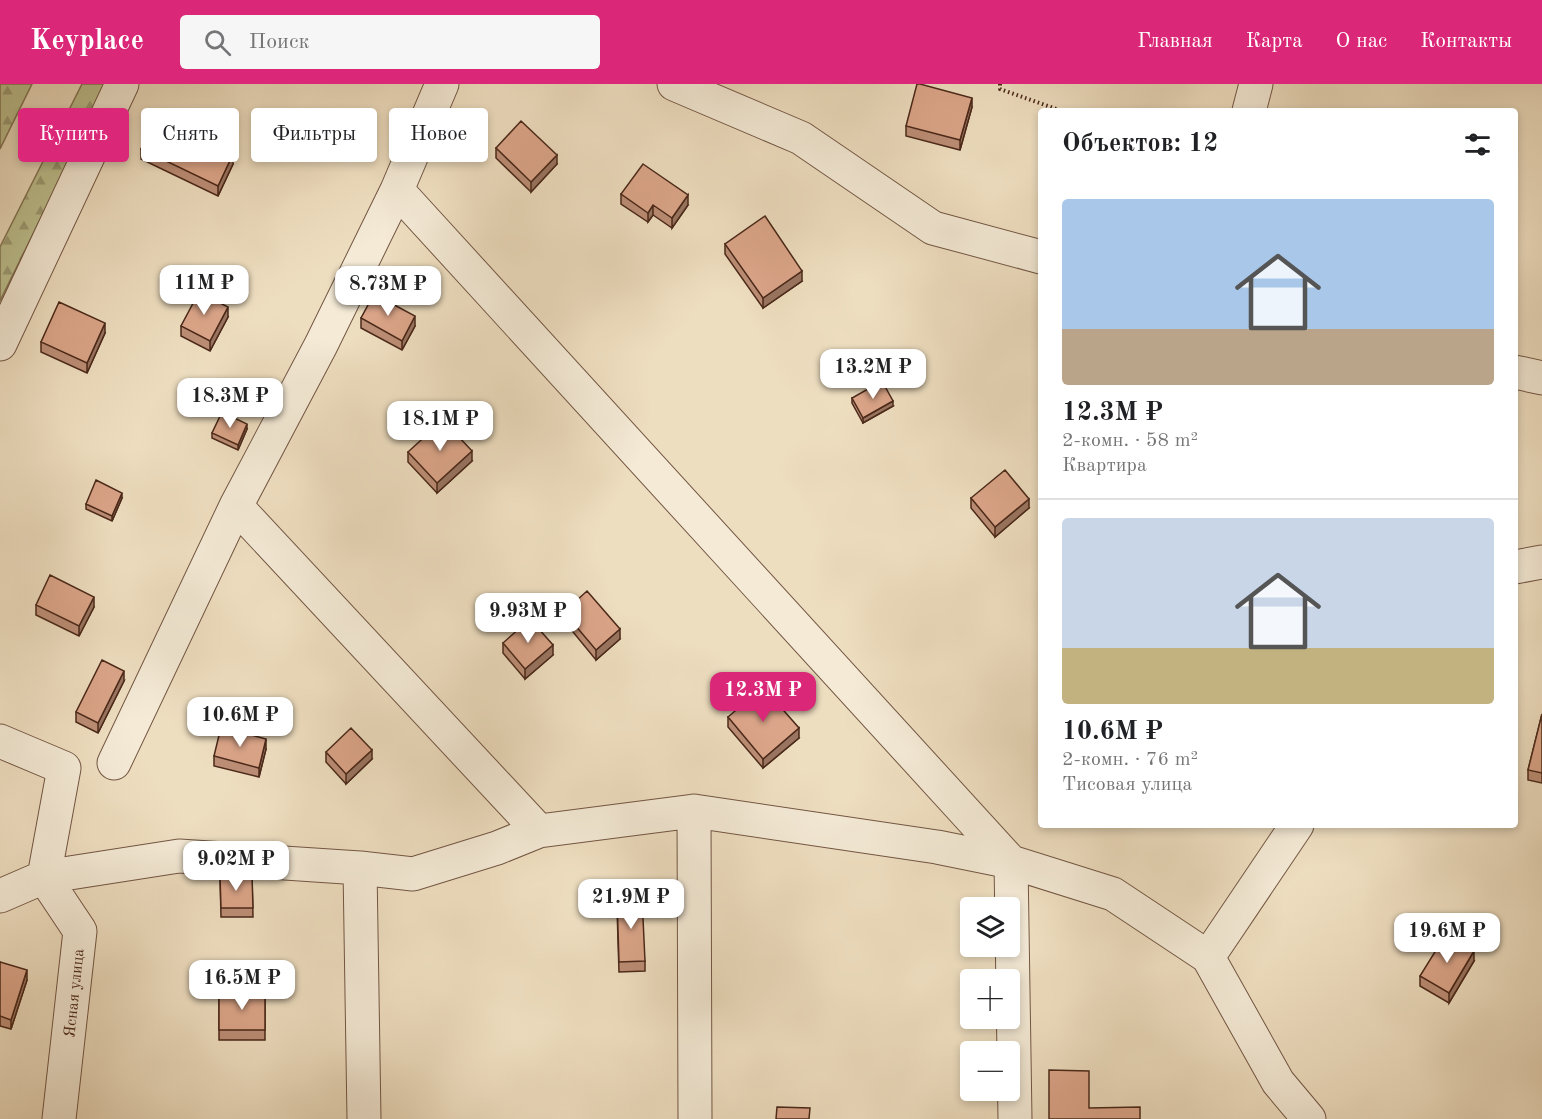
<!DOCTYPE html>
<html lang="ru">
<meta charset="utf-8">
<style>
:root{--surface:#fff;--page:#f6f6f6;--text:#202124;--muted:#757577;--line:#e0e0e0;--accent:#db2777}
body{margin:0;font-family:"Old Standard TT",serif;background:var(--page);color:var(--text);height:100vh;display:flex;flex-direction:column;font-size:22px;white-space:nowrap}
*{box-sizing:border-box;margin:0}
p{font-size:20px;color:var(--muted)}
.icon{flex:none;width:33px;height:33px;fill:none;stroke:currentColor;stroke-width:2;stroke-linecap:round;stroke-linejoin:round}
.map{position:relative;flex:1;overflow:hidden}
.sheet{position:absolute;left:1038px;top:24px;width:480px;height:720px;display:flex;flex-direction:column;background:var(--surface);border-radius:6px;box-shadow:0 3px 9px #0003}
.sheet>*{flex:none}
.hud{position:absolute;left:18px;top:24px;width:570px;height:54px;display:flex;gap:12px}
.buttons{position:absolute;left:960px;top:813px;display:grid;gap:12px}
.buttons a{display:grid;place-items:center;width:60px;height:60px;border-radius:6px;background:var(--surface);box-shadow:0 3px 9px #0003;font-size:30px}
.price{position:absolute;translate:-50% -51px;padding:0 14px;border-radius:12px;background:#fff;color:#222;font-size:20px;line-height:39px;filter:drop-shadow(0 2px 3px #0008)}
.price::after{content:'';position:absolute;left:50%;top:36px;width:18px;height:14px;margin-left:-9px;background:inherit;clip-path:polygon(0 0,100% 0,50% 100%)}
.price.current{background:var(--accent);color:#fff}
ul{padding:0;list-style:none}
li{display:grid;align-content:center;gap:12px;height:318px;padding:0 24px}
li+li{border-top:2px solid var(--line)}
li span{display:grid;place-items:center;height:186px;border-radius:6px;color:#555}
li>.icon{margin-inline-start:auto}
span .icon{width:108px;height:108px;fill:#fffc;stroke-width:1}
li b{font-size:26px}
h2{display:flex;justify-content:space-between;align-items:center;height:72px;padding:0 24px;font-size:26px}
.chip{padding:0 21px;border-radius:6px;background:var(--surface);box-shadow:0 3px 9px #0003;font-size:21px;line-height:54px}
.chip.current{background:var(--accent);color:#fff}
header{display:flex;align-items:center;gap:36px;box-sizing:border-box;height:84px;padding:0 30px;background:var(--accent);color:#fff}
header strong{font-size:28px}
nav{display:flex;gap:33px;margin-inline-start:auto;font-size:21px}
.search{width:420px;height:54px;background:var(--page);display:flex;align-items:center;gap:15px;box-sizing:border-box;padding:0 21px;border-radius:6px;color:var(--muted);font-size:22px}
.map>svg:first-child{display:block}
.forest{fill:url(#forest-firs);stroke:#847454;stroke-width:1.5}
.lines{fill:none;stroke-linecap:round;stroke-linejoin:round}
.minor-casing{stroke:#735643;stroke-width:35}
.path{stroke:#4a2819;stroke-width:4;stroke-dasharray:1.5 3;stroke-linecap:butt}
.minor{stroke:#f4ead6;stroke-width:33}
.wall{fill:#bc8e76;stroke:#4a2819;stroke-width:1.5}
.shaded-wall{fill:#997460;stroke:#4a2819;stroke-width:1.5}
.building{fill:#dba589;stroke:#4a2819;stroke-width:1.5}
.labels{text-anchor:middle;stroke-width:4.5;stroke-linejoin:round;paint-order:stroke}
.street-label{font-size:16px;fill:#4a2819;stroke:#f4ead6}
</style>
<header>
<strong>Keyplace</strong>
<div class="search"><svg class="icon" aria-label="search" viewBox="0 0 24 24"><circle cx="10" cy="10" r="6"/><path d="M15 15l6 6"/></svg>Поиск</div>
<nav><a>Главная</a><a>Карта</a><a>О нас</a><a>Контакты</a></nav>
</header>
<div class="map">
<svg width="1542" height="1035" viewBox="0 0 1542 1035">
<defs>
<pattern id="forest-firs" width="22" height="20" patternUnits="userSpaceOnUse" patternTransform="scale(1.5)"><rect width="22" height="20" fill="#bdc08f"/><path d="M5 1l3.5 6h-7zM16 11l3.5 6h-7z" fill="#9c9c74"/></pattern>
</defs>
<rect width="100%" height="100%" fill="#eedec0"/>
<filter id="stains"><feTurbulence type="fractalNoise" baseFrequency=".00333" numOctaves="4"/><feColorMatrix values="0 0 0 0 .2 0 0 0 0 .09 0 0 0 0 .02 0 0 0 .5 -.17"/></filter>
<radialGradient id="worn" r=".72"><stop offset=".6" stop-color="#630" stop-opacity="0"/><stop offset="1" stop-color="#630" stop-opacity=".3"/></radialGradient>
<path class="forest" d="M0 0H32L0 65Z
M82 0H107L0 217V163Z"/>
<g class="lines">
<defs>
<path id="minor" d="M674 0 801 54 933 144 1041 173
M1249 27 1256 0
M397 106 1011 778 1015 1035
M0 260 122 0
M1515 288 1542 294
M236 422 539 747 694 727 937 763 1011 778 1113 810 1208 873 1297 741
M1515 483 1542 478
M0 657 64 684 44 793 179 772 360 784 413 790 497 764 539 747
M114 679 236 422 321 261 397 106 442 0
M694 727 695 1035
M360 784 364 1035
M0 812 44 793 80 847 59 1035
M1208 873 1278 998 1309 1035"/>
</defs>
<use href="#minor" class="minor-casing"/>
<path class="path" d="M1000 0V5L1062 27"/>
<use href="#minor" class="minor"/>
</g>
<path class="wall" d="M972 23 960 66 906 52V42Z
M496 64 557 80 531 108 496 74Z
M141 65 233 80 218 112 141 75Z
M621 110 688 121 672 144 653 131 648 138 621 120Z
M725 160 802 197 763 224 725 170Z
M228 233 210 267 181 252V242Z
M361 234 415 242 402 266 361 244Z
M105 249 87 289 41 268V258Z
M852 314 893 322 863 339 852 319Z
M247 345 238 366 212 354V349Z
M408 368 472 377 437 409 408 378Z
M122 414 112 437 86 425V420Z
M971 414 1029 424 995 453 971 424Z
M36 521 94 523 79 552 36 531Z
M564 528 620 555 596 576 564 537Z
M503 559 553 571 525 595 503 569Z
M124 597 98 649 76 638V628Z
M1542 630V699L1528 696V686Z
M728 633 799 654 763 684 728 643Z
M266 665 259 693 214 682V672Z
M326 668 372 675 346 700 326 678Z
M220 792H252L253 833H221Z
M617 824 645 877V887L619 888Z
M1474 877 1449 919 1420 902V892Z
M0 878 27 896 11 945 0 942Z
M219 908H265V956H219Z"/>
<path class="shaded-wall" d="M972 14V23L960 66V56Z
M233 70V80L218 112V102Z
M557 71V80L531 108V98Z
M688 111V121L672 144V134Z
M653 121V131L648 138V129Z
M802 187V197L763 224V214Z
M228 223V233L210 267V257Z
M415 232V242L402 266V257Z
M105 239V249L87 289V279Z
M893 317V322L863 339V334Z
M247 340V345L238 366V361Z
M472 367V377L437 409V399Z
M122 409V414L112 437V432Z
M1029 415V424L995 453V443Z
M94 513V523L79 552V542Z
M620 545V555L596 576V566Z
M553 561V571L525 595V585Z
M124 587V597L98 649V639Z
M799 644V654L763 684V675Z
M266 655V665L259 693V684Z
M372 666V675L346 700V690Z
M1474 867V877L1449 919V909Z
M27 886V896L11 945V936Z"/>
<path class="building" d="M917 0H920L972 14 960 56 906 42Z
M157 33 233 70 218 102 141 65Z
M521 37 557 71 531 98 496 64Z
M643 80 688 111 672 134 653 121 648 129 621 110Z
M765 132 802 187 763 214 725 160Z
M199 208 228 223 210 257 181 242Z
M374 210 415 232 402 257 361 234Z
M59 218 105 239 87 279 41 258Z
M882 297 893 317 863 334 852 314Z
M222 328 247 340 238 361 212 349Z
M443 336 472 367 437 399 408 368Z
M1005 386 1029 415 995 443 971 414Z
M96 396 122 409 112 432 86 420Z
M50 491 94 513 79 542 36 521Z
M587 507 620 545 596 566 564 528Z
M530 535 553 561 525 585 503 559Z
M102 576 124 587 98 639 76 628Z
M763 603 799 644 763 675 728 633Z
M1542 630V689L1528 686Z
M221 643 266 655 259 684 214 672Z
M351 644 372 666 346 690 326 668Z
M220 792H252L253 824H221Z
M642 813 645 877 619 878 617 814Z
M1446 850 1474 867 1449 909 1420 892Z
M0 878 27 886 11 936 0 932Z
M219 908H265V946H219Z
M1049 986 1089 987V1024L1140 1023V1035H1049Z
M777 1023 810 1024 809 1035H776Z"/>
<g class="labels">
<g class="street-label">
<text transform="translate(73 909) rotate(-84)" y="6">Ясная улица</text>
</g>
</g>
<rect width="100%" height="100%" filter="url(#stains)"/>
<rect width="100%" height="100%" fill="url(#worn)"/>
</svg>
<div class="buttons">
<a><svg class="icon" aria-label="layers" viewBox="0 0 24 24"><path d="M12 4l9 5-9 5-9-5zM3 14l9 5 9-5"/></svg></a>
<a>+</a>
<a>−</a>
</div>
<b class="price" style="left:204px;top:232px">11M ₽</b>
<b class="price" style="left:388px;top:233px">8.73M ₽</b>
<b class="price" style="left:873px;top:316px">13.2M ₽</b>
<b class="price" style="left:230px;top:345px">18.3M ₽</b>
<b class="price" style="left:440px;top:368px">18.1M ₽</b>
<b class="price" style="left:528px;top:560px">9.93M ₽</b>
<b class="price current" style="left:763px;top:639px">12.3M ₽</b>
<b class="price" style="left:240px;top:664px">10.6M ₽</b>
<b class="price" style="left:236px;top:808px">9.02M ₽</b>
<b class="price" style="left:631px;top:846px">21.9M ₽</b>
<b class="price" style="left:1447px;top:880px">19.6M ₽</b>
<b class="price" style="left:242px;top:927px">16.5M ₽</b>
<div class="hud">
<a class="chip current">Купить</a>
<a class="chip">Снять</a>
<a class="chip">Фильтры</a>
<a class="chip">Новое</a>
</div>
<section class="sheet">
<h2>Объектов: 12<svg class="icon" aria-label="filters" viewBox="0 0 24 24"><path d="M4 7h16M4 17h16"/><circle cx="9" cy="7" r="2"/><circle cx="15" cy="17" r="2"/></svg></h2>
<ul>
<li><span style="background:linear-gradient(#a9c7e8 70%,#b9a48a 0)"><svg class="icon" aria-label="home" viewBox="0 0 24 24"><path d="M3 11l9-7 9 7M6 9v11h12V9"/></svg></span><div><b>12.3M ₽</b><p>2-комн. · 58 m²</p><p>Квартира</p></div></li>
<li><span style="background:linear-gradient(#c9d6e8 70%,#c2b280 0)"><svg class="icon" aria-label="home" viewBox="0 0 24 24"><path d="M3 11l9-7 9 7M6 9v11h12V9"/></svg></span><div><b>10.6M ₽</b><p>2-комн. · 76 m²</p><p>Тисовая улица</p></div></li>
</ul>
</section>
</div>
